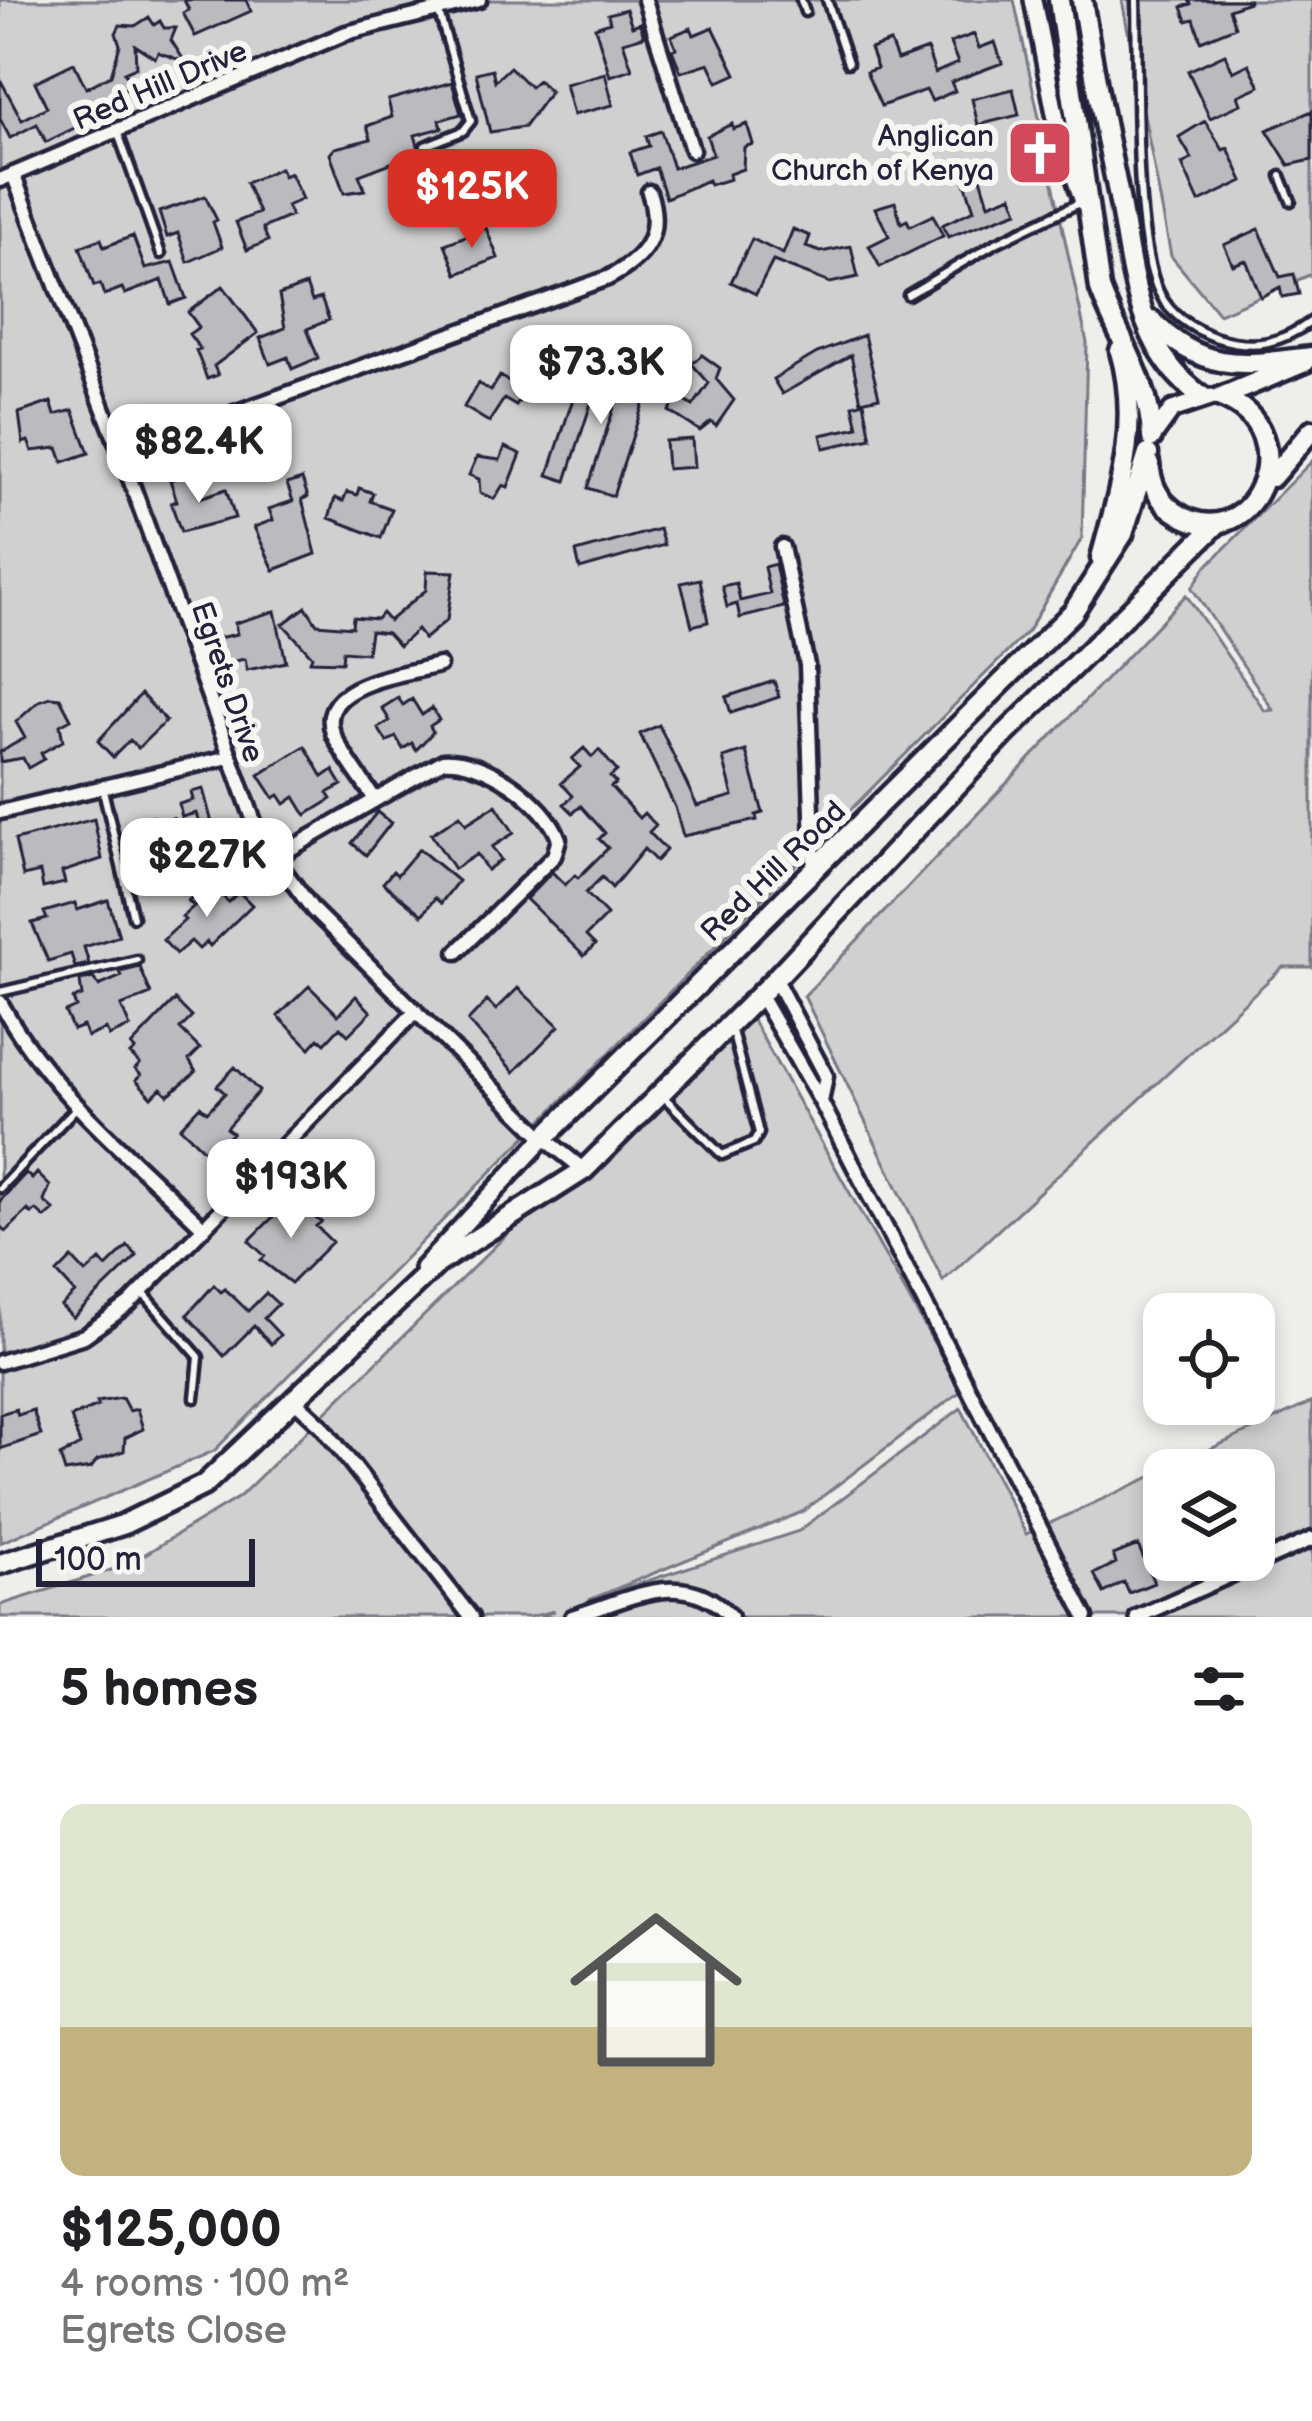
<!DOCTYPE html>
<meta charset="utf-8">
<style>
:root{--surface:#fff;--page:#f6f6f6;--text:#202124;--muted:#757577;--line:#e0e0e0;--accent:#d93025}
body{margin:0;font-family:"Balsamiq Sans",sans-serif;background:var(--page);color:var(--text);height:100vh;display:flex;flex-direction:column;font-size:45px;white-space:nowrap}
*{box-sizing:border-box;margin:0}
p{font-size:39px;color:var(--muted)}
.icon{flex:none;width:66px;height:66px;fill:none;stroke:currentColor;stroke-width:2;stroke-linecap:round;stroke-linejoin:round}
.map{position:relative;height:1617px;overflow:hidden}
.sheet{display:flex;flex-direction:column;background:var(--surface);flex:1}
.sheet>*{flex:none}
.fabs{position:absolute;left:1143px;top:1293px;display:grid;gap:24px}
.fabs a{display:grid;place-items:center;width:132px;height:132px;border-radius:24px;background:var(--surface);box-shadow:0 6px 18px #0003;font-size:60px}
.scale{position:absolute;left:36px;bottom:30px;width:219px;box-sizing:border-box;padding-left:12px;border:6px solid #22223b;border-top:0;font-size:33px;line-height:42px;white-space:nowrap;color:#22223b;-webkit-text-stroke:9px #f6f6f2;paint-order:stroke}
.price{position:absolute;translate:-50% -102px;padding:0 27px;border-radius:24px;background:#fff;color:#222;font-size:39px;line-height:78px;filter:drop-shadow(0 3px 6px #0008)}
.price::after{content:'';position:absolute;left:50%;top:72px;width:36px;height:27px;margin-left:-18px;background:inherit;clip-path:polygon(0 0,100% 0,50% 100%)}
.price.active{background:var(--accent);color:#fff}
ul{padding:0;list-style:none}
li{display:grid;align-content:center;gap:24px;height:636px;padding:0 60px}
li+li{border-top:3px solid var(--line)}
li span{display:grid;place-items:center;height:372px;border-radius:24px;color:#555}
li>.icon{margin-inline-start:auto}
span .icon{width:216px;height:216px;fill:#fffc;stroke-width:1}
li b{font-size:51px}
h2{display:flex;justify-content:space-between;align-items:center;height:144px;padding:0 60px;font-size:51px}
.map>svg:first-child{display:block}
.green{fill:#d0d0d1;stroke:#797986;stroke-width:3}
.building{fill:#bbbbbf;stroke:#22223b;stroke-width:3}
.lines{fill:none;stroke-linecap:round;stroke-linejoin:round}
.service-casing{stroke:#22223b;stroke-width:15}
.minor-casing{stroke:#22223b;stroke-width:21}
.tertiary-casing{stroke:#22223b;stroke-width:24}
.secondary-casing{stroke:#22223b;stroke-width:27}
.service{stroke:#f6f6f2;stroke-width:6}
.minor{stroke:#f6f6f2;stroke-width:12}
.tertiary{stroke:#f6f6f2;stroke-width:15}
.secondary{stroke:#f6f6f2;stroke-width:18}
.labels{text-anchor:middle;stroke-width:12;stroke-linejoin:round;paint-order:stroke}
.street-label{font-size:30px;fill:#22223b;stroke:#f6f6f2}
.poi-label{font-size:30px;fill:#22223b;stroke:#f6f6f2;text-anchor:end}
</style>
<div class="map">
<svg width="1312" height="1617" viewBox="0 0 1312 1617">
<rect width="100%" height="100%" fill="#eeeeeb"/>
<filter id="ink" filterUnits="userSpaceOnUse"><feTurbulence type="fractalNoise" baseFrequency=".00833" numOctaves="2"/><feDisplacementMap in="SourceGraphic" scale="24" xChannelSelector="R" yChannelSelector="G"/><feConvolveMatrix kernelMatrix="1 2 1 2 8 2 1 2 1" color-interpolation-filters="sRGB"/></filter>
<g filter="url(#ink)">
<path class="green" d="M0 0H1014L1087 343 1082 538 1028 631 214 1451 0 1543Z
M1122 0H1312V274L1219 314 1171 256Z
M1312 461V967H1283L943 1281 804 996 1186 595 1265 711 1273 710 1192 588 1205 568Z
M743 1003 961 1391 802 1512 589 1600 799 1531 961 1408 1026 1534 1164 1471V1560H1254V1470H1165L1312 1402V1617H540L554 1611 530 1617H0V1605L127 1565 239 1497Z"/>
<path class="building" d="M184 0H246L251 11 195 36 183 13 189 10Z
M1189 0H1249V2L1229 9 1235 27 1201 41 1194 19 1187 21 1182 7 1191 4Z
M626 9 632 26 640 23 644 36 623 42 632 69 610 76 595 27 610 22 608 14Z
M149 17 154 25 160 21 164 28H176L171 40 185 62 158 52 155 58 135 45 136 67 124 72 133 82 113 99 117 107 46 142 37 124 10 138 0 119V79L22 120 47 107 35 82 74 63 86 88 111 75 120 45 116 33 120 25 135 26Z
M713 27 736 74 718 82 709 63 681 72 672 50 676 48 671 36 691 28 694 35Z
M974 34 979 48 995 42 1002 63 951 82 955 91 932 101 926 90 881 106 866 72 877 68 870 49 890 42 897 60 927 49 935 73 958 63 950 43Z
M1225 54 1233 72 1249 64 1260 86 1238 96 1241 104 1210 118 1188 71Z
M510 67 530 87 538 80 550 92 524 127 490 132 476 73 492 69 495 81Z
M605 73 613 105 573 115 565 84Z
M452 82 461 114 440 120 442 128 415 135 423 163 438 162 442 178 412 186 404 158 359 175 365 190 344 193 330 154 335 148 371 139 367 126 392 117 388 100Z
M1013 89 1019 115 978 125 972 99Z
M1312 111V160L1289 165 1267 130Z
M1205 121 1223 150 1228 148 1243 181 1199 202 1182 164 1192 159 1179 137Z
M732 124 733 129 747 124 753 144 744 147 743 169 729 174 730 179 710 185 708 180 666 198 656 168 637 175 630 152 649 146 646 136 661 131 673 168 713 155 707 136Z
M280 168 283 176 290 173 302 199 287 206 291 216 263 228 268 241 247 250 236 222 259 213 246 183Z
M980 174 989 204 1012 195 1018 211 948 237 942 225 974 210 964 179Z
M205 196 217 220 213 222 222 247 188 262 178 233 167 237 159 212Z
M895 202 901 223 907 220 910 226 933 215 943 236 880 267 869 246 889 236 875 208Z
M486 228 498 258 457 274 445 244Z
M793 229 810 236 806 247 821 252 851 246 858 277 830 283 773 261 756 294 731 282 752 239 783 254Z
M1259 229 1280 277 1294 274 1299 294 1282 297 1280 287 1261 297 1246 260 1233 265 1224 245Z
M133 236 145 269 173 262 186 298 170 304 162 280 125 294 122 288 104 295 100 284 94 286 80 247 101 239 104 247Z
M306 285 312 301 321 298 329 320 307 329 318 358 292 369 288 357 270 364 260 338 285 328 279 295Z
M223 286 258 333 214 366 218 375 207 379 196 350 200 349 189 334 199 327 188 312Z
M864 335 879 397 861 401 851 355 782 394 773 379 817 353Z
M702 355 720 368 716 379 734 400 716 426 711 422 700 431 669 411 679 397 693 406 709 383 692 364Z
M584 365 649 386 613 496 588 488 617 398 595 391 566 481 548 475Z
M500 376 525 392 516 406 504 399 489 422 464 407 478 383 491 391Z
M51 402 55 415 73 410 89 453 63 462 58 448 32 451 28 441 23 443 19 413Z
M864 402 871 438 824 448 821 435 858 427 853 405Z
M692 439 694 467 667 469 665 441Z
M505 447 521 454 508 487 503 485 494 499 480 493 479 479 469 475 477 457 500 460Z
M188 473 200 498 226 489 235 518 181 532 171 503 177 501 170 480Z
M302 479 308 497 302 499 316 554 274 570 254 527 273 520 269 509 293 501 287 484Z
M359 488 373 493 370 501 392 509 381 538 329 518 335 498 343 501 347 492 357 495Z
M659 529 664 545 580 569 576 552Z
M775 564 784 607 740 618 737 604 727 607 722 586 736 583 740 601 770 594 764 567Z
M427 571 454 572 447 620 424 639 417 630 399 646 387 633 370 631 367 653 343 651 342 662 310 661 312 656 283 624 306 607 317 624 352 627 353 617 377 619 382 613 389 621 426 590Z
M700 579 708 622 692 626 681 583Z
M275 611 286 662 247 670 245 659 225 663 218 655V638L237 634 235 623Z
M774 681 779 697 731 713 726 697Z
M141 694 166 721 138 748 130 740 113 757 98 741Z
M50 697 60 698 71 719 60 725 63 741 41 753 44 759 28 768 23 758 0 762V752L25 738 16 722 39 701Z
M398 698 403 705 412 699 422 715 432 708 439 720 430 726 433 732 416 750 412 743 403 749 396 737 387 742 378 728 390 721 382 708Z
M659 725 697 806 733 796 723 758 746 751 763 813 756 815 757 820 683 836 675 807 640 734Z
M305 746 323 777 333 770 342 785 328 793 332 799 306 815 295 797 285 804 279 795 274 798 259 775Z
M584 748 592 757 599 750 617 771 610 777 616 783 611 787 639 818 644 813 656 825 649 832 666 850 656 861 644 849 612 888 602 877 586 893 607 915 586 936 595 945 584 956 526 899 552 872 565 885 575 875 578 878 608 848 599 839 605 833 581 806 573 813 564 804 573 796 561 783 580 767 572 759Z
M203 789 217 842 205 845 196 813 182 817 179 804 193 800 191 792Z
M496 805 514 833 492 847 501 860 487 870 477 854 454 869 431 834 460 815 466 824Z
M377 812 391 823 366 855 352 843Z
M152 816 154 823 173 818 184 858 144 872 133 830 144 827 142 819Z
M94 819 102 859 62 872 65 883 43 888 40 872 23 876 15 840Z
M419 849 458 881 441 903 435 898 422 915 383 883 393 871 397 875Z
M202 888 212 900 220 893 228 902 239 892 252 905 210 946 207 942 199 949 191 941 176 954 163 940 185 920 182 917 194 906 188 901Z
M108 900 119 936 84 947 89 964 75 967 71 954 48 961 32 923 47 919 44 912 75 903 77 910Z
M140 967 151 994 121 1006 130 1027 109 1036 106 1029 87 1037 83 1026 73 1030 65 1012 76 1007 73 999 82 996 80 981 93 978 99 986 122 976 120 972Z
M309 986 338 1015 356 996 371 1012 348 1035 340 1027 325 1043 319 1038 310 1048 278 1016Z
M518 988 559 1026 514 1072 468 1021 487 1001 496 1010Z
M175 1000 192 1017 180 1029 200 1049 189 1060 196 1072 168 1095 161 1088 152 1097 136 1080 141 1075 135 1069 140 1064 130 1054 135 1050 131 1046Z
M235 1067 259 1091 226 1128 232 1133 210 1156 180 1127 200 1106 207 1112 225 1093 217 1086Z
M26 1173 32 1179 37 1173 50 1186 44 1201 54 1210 45 1218 36 1210 32 1214 28 1210 6 1232 0 1226V1201Z
M291 1199 321 1222 316 1226 332 1242 291 1283 261 1260 265 1256 249 1241Z
M128 1246 137 1256 73 1318 61 1306 75 1293 57 1273 72 1258 86 1273 100 1260 106 1267Z
M214 1285 221 1292 225 1289 248 1311 266 1293 278 1304 264 1318 280 1335 271 1344 254 1326 224 1356 187 1315Z
M122 1398 129 1411 137 1409 143 1429 125 1438 124 1451 97 1460 91 1468 65 1472 60 1456 80 1445 71 1417 98 1406 97 1402Z
M16 1409 18 1415 33 1410 41 1435 0 1449V1414Z
M1138 1545 1154 1583 1129 1593 1124 1582 1104 1593 1094 1574 1116 1563 1113 1555Z"/>
<g class="lines">
<defs>
<path id="service" d="M801 0 805 12
M827 0 848 63
M1136 0C1138 66 1132 242 1160 294 1171 316 1195 330 1217 338 1255 350 1281 343 1312 321
M118 133 161 254
M425 146 463 131 471 121 439 13
M1281 176 1291 201
M908 295 994 244 1079 203
M103 790 133 917
M0 992 137 960
M663 1096 722 1155 754 1142 759 1133 731 1027
M0 1188 77 1107
M144 1294 199 1357 195 1398"/>
<path id="minor" d="M645 0 692 150
M13 174 121 454 260 838 313 910 544 1138 584 1170
M0 180 346 33 479 0
M121 454 608 278C646 258 663 235 649 192
M782 547 807 665 814 873
M374 798C361 778 342 755 333 733 315 683 407 674 439 665
M0 812 229 757
M273 859 443 761C484 758 545 801 559 839L554 856 457 952
M775 979 826 1076 821 1102
M759 994 821 1102 1086 1617
M0 1002C49 1092 131 1157 204 1228
M0 1362 84 1336 129 1304 416 1011
M294 1400 322 1426 471 1617
M572 1617C629 1600 685 1565 731 1617
M1137 1617 1312 1539"/>
<path id="tertiary" d="M1033 0 1057 124 1083 202
M1151 439 1172 410 1211 397
M423 1268 544 1138"/>
<path id="secondary" d="M1059 0 1100 289C1119 341 1150 381 1152 437
M1082 0C1092 61 1103 121 1116 182 1132 257 1132 350 1203 397
M1152 321C1204 374 1244 365 1312 357
M1221 397 1305 362
M1149 463C1151 483 1157 499 1174 511 1250 565 1312 432 1221 397
M1272 477 1312 430
M1101 558C1120 488 1141 423 1120 351
M544 1138 1073 612 1123 534 1148 454
M0 1564 122 1525 204 1485 438 1263 584 1170 775 979 1004 735 1218 523"/>
</defs>
<use href="#service" class="service-casing"/>
<use href="#minor" class="minor-casing"/>
<use href="#tertiary" class="tertiary-casing"/>
<use href="#secondary" class="secondary-casing"/>
<use href="#service" class="service"/>
<use href="#minor" class="minor"/>
<use href="#tertiary" class="tertiary"/>
<use href="#secondary" class="secondary"/>
</g>
</g>
<defs>
<symbol id="church-square" viewBox="-11 -11 22 22"><rect x="-9" y="-9" width="18" height="18" rx="4" fill="#d1495b" stroke="#f6f6f2"/><path d="M-1.2-6h2.4v3.5h3.3v2.4h-3.3V6h-2.4V-.1h-3.3v-2.4h3.3Z" fill="#fff"/></symbol>
</defs>
<g fill-rule="evenodd">
<use href="#church-square" x="1002" y="115" width="76" height="76"/>
</g>
<g class="labels">
<g class="street-label">
<text transform="translate(160 85) rotate(-23)" y="10">Red Hill Drive</text>
<text transform="translate(228 682) rotate(71)" y="10">Egrets Drive</text>
<text transform="translate(773 871) rotate(-44)" y="10">Red Hill Road</text>
</g>
<g class="poi-label">
<text x="994" y="146">Anglican<tspan x="994" dy="34">Church of Kenya</tspan></text>
</g>
</g>
</svg>
<div class="fabs">
<a><svg class="icon" aria-label="locate" viewBox="0 0 24 24"><circle cx="12" cy="12" r="6"/><path d="M12 2v4M12 18v4M2 12h4M18 12h4"/></svg></a>
<a><svg class="icon" aria-label="layers" viewBox="0 0 24 24"><path d="M12 4l9 5-9 5-9-5zM3 14l9 5 9-5"/></svg></a>
</div>
<div class="scale">100 m</div>
<b class="price active" style="left:472px;top:251px">$125K</b>
<b class="price" style="left:601px;top:427px">$73.3K</b>
<b class="price" style="left:199px;top:506px">$82.4K</b>
<b class="price" style="left:207px;top:920px">$227K</b>
<b class="price" style="left:291px;top:1241px">$193K</b>
</div>
<section class="sheet">
<h2>5 homes<svg class="icon" aria-label="filters" viewBox="0 0 24 24"><path d="M4 7h16M4 17h16"/><circle cx="9" cy="7" r="2"/><circle cx="15" cy="17" r="2"/></svg></h2>
<ul>
<li><span style="background:linear-gradient(#dfe7d0 60%,#c2b280 0)"><svg class="icon" aria-label="home" viewBox="0 0 24 24"><path d="M3 11l9-7 9 7M6 9v11h12V9"/></svg></span><div><b>$125,000</b><p>4 rooms · 100 m²</p><p>Egrets Close</p></div></li>
</ul>
</section>
